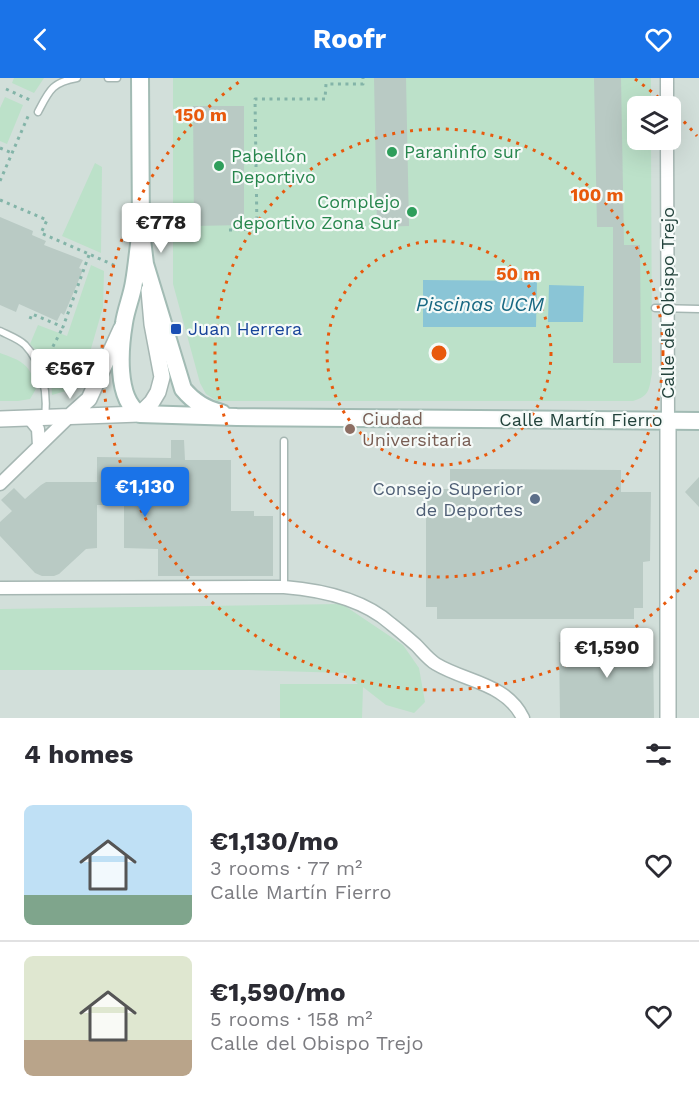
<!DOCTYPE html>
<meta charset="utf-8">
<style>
:root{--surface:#fff;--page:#f2f2f3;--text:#2b2b33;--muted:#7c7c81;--line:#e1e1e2;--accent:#1a73e8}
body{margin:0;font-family:"Work Sans",sans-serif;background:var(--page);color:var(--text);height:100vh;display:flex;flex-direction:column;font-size:22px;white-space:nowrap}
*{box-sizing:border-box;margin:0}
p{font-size:20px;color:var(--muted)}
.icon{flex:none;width:33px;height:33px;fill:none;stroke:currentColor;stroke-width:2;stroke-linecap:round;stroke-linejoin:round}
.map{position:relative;height:640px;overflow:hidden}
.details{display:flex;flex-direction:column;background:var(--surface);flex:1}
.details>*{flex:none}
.buttons{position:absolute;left:627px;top:18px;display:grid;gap:12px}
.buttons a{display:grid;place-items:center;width:54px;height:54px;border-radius:9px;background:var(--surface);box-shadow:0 6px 24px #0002;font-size:30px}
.price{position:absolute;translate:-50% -51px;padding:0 14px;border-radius:6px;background:#fff;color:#222;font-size:20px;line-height:39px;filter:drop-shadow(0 2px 3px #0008)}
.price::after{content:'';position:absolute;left:50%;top:36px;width:18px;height:14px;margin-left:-9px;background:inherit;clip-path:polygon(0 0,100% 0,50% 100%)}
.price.current{background:var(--accent);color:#fff}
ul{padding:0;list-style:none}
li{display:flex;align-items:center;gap:18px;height:150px;padding:0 24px}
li+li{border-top:2px solid var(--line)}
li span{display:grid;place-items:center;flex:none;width:168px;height:120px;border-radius:9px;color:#555}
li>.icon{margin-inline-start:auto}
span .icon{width:72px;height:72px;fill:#fffc;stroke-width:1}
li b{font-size:26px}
h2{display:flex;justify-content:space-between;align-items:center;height:72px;padding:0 24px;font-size:26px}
header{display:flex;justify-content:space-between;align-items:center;height:78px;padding:0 24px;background:var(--accent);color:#fff;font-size:27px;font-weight:700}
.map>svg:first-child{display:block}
.built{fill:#d2dfda;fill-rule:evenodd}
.green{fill:#bce1c9}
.water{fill:#8ac5d6}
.building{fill:#b9cac4}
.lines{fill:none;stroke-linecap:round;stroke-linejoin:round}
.service-casing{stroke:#a6b7b3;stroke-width:9}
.minor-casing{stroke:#a6b7b3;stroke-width:15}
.tertiary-casing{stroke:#a6b7b3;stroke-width:18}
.secondary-casing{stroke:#a2bbb4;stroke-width:20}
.path{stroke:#83b4a8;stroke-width:3;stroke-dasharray:3 4.5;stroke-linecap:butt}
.service{stroke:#fff;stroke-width:6}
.minor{stroke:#fff;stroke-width:12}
.tertiary{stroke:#fff;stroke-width:15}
.secondary{stroke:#fff;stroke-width:16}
.ring{fill:none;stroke:#e8590c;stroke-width:3;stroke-dasharray:3 6}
.leisure-dot{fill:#2e9e5b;stroke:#f5faf8;stroke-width:2}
.transit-dot{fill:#1a4fb4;stroke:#f5faf8;stroke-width:2}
.education-dot{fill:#8d6e63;stroke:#f5faf8;stroke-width:2}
.service-dot{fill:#5c6f8a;stroke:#f5faf8;stroke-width:2}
.labels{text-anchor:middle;stroke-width:4.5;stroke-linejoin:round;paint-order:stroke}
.leisure-label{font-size:18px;fill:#27864d;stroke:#f5faf8;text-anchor:start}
.street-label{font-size:18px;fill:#22423b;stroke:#f5faf8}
.transit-label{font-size:18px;fill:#164399;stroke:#f5faf8;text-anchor:start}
.education-label{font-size:18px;fill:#785e54;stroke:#f5faf8;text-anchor:start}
.service-label{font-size:18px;fill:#4e5e75;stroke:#f5faf8;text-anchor:end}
.water-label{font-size:20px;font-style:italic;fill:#186882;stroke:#f5faf8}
.centre{fill:#e8590c;stroke:#f5faf8;stroke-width:3}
.ring-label{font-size:18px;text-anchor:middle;font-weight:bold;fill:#e8590c;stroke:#f5faf8;stroke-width:4.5;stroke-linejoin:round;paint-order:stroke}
</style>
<header><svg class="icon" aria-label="back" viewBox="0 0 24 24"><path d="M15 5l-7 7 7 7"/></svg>Roofr<svg class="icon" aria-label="heart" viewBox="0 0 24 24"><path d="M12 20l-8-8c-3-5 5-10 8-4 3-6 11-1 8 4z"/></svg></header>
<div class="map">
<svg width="699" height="640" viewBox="0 0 699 640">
<rect width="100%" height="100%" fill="#e4eeeb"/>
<path class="built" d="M0 0H699V640H0ZM638 28H670V62H638Z"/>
<path class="green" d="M14 0H44L34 15 12 5Z
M173 0H651V28H638V62H651L652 295C649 311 650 318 633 323H217L206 316 200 305 173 206Z
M5 19 23 27 7 66 0 63V30Z
M95 85 102 89 101 175 62 158Z
M91 187 104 193 103 229 80 309 52 317C52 297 44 280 30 266L38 247 67 258Z
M0 275C22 283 31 286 36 311L30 321 18 323H0Z
M342 526 403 567 419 590 425 624 414 635 386 627 363 609 362 640H280V606H358L345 595 248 592H0V531Z"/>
<path class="water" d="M423 202 537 203 536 249H423Z
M549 207 584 208 583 244H548Z"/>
<path class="building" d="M374 0H406L409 148 377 149Z
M594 0H621L624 167H640L641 285H613V149H597Z
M193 28H244V147L194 148Z
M0 139 33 153 32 157 46 163 44 167 83 182 79 190 83 192 64 237 61 235 57 243 19 226 16 234 0 227Z
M171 362H184L185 382H231V433H254V438H273V498H158V471L124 470V427H97V470L86 471 59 496 54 498H42L35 495 0 458V444L12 433 1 422 14 410 25 421 41 407 46 404H97V379L171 380Z
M450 391 621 392V414H651L650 483 643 484V530H634V541H437V529H426V411H450Z
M699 399V429L685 414Z
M653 562 654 640H560L559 564Z"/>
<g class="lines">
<defs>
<path id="service" d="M108 0H117
M38 34C49 13 52 4 77 0
M655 230 699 231
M0 253C8 257 19 261 25 267 42 285 48 314 45 338
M284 363V509"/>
<path id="minor" d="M667 0V28
M667 62 668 343
M29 340 38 351 39 368
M0 406 70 338
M0 510 284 509C321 512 363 521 391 546 400 553 408 560 416 567 422 573 428 581 436 586 466 604 506 605 523 640"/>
<path id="tertiary" d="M70 338 89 321 121 251
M0 341 140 336 152 324 158 314 162 299 152 246 149 212
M668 343V640"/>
<path id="secondary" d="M140 0 141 153 145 186 183 311C193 323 207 332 222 335
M141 153C138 170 137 187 134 204 132 218 126 231 124 245 120 269 115 321 140 336L237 339 699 343"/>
</defs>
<use href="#service" class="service-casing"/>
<use href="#minor" class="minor-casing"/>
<use href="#tertiary" class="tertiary-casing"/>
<use href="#secondary" class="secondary-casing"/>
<path class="path" d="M6 11 32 23
M0 70 12 75
M0 103 29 36
M0 122 47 142 41 155 116 188
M229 152 257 151 255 21H325L326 6H363V0
M30 241 32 236 63 249 89 177
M46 282 63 249"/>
<use href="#service" class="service"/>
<use href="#minor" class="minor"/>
<use href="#tertiary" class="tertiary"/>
<use href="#secondary" class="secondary"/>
</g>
<g class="ring">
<circle cx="439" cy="275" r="112"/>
<circle cx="439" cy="275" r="224"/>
<path d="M697 492A337 337 0 1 1 243 1M635 1A337 337 0 0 1 667 27M671 31A337 337 0 0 1 697 58"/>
</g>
<g class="leisure-dot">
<circle cx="392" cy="74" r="6"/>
<circle cx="219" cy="88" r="6"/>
<circle cx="412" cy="134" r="6"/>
</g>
<rect class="transit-dot" x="170" y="245" width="12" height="12" rx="3"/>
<circle class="education-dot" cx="350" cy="351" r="6"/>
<circle class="service-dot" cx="535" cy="421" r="6"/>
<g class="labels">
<g class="leisure-label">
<text x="404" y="80">Paraninfo sur</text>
<text x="231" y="84">Pabellón<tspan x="231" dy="21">Deportivo</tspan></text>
<text x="400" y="130" text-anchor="end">Complejo<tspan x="400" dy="21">deportivo Zona Sur</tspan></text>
</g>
<g class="street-label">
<text transform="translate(668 225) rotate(-90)" y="6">Calle del Obispo Trejo</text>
<text x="581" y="348">Calle Martín Fierro</text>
</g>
<g class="transit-label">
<text x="188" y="257">Juan Herrera</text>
</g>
<g class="education-label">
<text x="362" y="347">Ciudad<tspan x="362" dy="21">Universitaria</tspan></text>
</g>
<g class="service-label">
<text x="523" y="417">Consejo Superior<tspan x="523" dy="21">de Deportes</tspan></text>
</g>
<g class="water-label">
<text x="480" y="233">Piscinas UCM</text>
</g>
</g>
<circle cx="439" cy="275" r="9" class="centre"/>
<g class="ring-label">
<text x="201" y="43">150 m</text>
<text x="597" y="123">100 m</text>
<text x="518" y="202">50 m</text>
</g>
</svg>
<div class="buttons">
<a><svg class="icon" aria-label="layers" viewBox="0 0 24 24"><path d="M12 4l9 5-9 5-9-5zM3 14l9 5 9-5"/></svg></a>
</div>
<b class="price" style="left:161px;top:176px">€778</b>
<b class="price" style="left:70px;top:322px">€567</b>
<b class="price current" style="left:145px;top:440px">€1,130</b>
<b class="price" style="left:607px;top:601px">€1,590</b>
</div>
<section class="details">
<h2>4 homes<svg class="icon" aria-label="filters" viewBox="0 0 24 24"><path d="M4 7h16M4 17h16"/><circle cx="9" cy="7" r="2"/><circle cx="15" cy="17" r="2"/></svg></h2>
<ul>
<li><span style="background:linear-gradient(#bfe0f5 75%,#7fa58c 0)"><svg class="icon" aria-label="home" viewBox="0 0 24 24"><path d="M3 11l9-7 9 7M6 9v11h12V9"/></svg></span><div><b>€1,130/mo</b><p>3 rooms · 77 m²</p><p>Calle Martín Fierro</p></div><svg class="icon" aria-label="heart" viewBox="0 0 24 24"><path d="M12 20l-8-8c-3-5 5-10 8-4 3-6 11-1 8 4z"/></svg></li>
<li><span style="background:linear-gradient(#dfe7d0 70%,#b9a48a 0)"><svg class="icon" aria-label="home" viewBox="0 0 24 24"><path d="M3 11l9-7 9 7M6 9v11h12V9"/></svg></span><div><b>€1,590/mo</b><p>5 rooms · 158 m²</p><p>Calle del Obispo Trejo</p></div><svg class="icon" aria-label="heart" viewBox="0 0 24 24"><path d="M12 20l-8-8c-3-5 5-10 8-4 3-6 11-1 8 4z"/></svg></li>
</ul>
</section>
